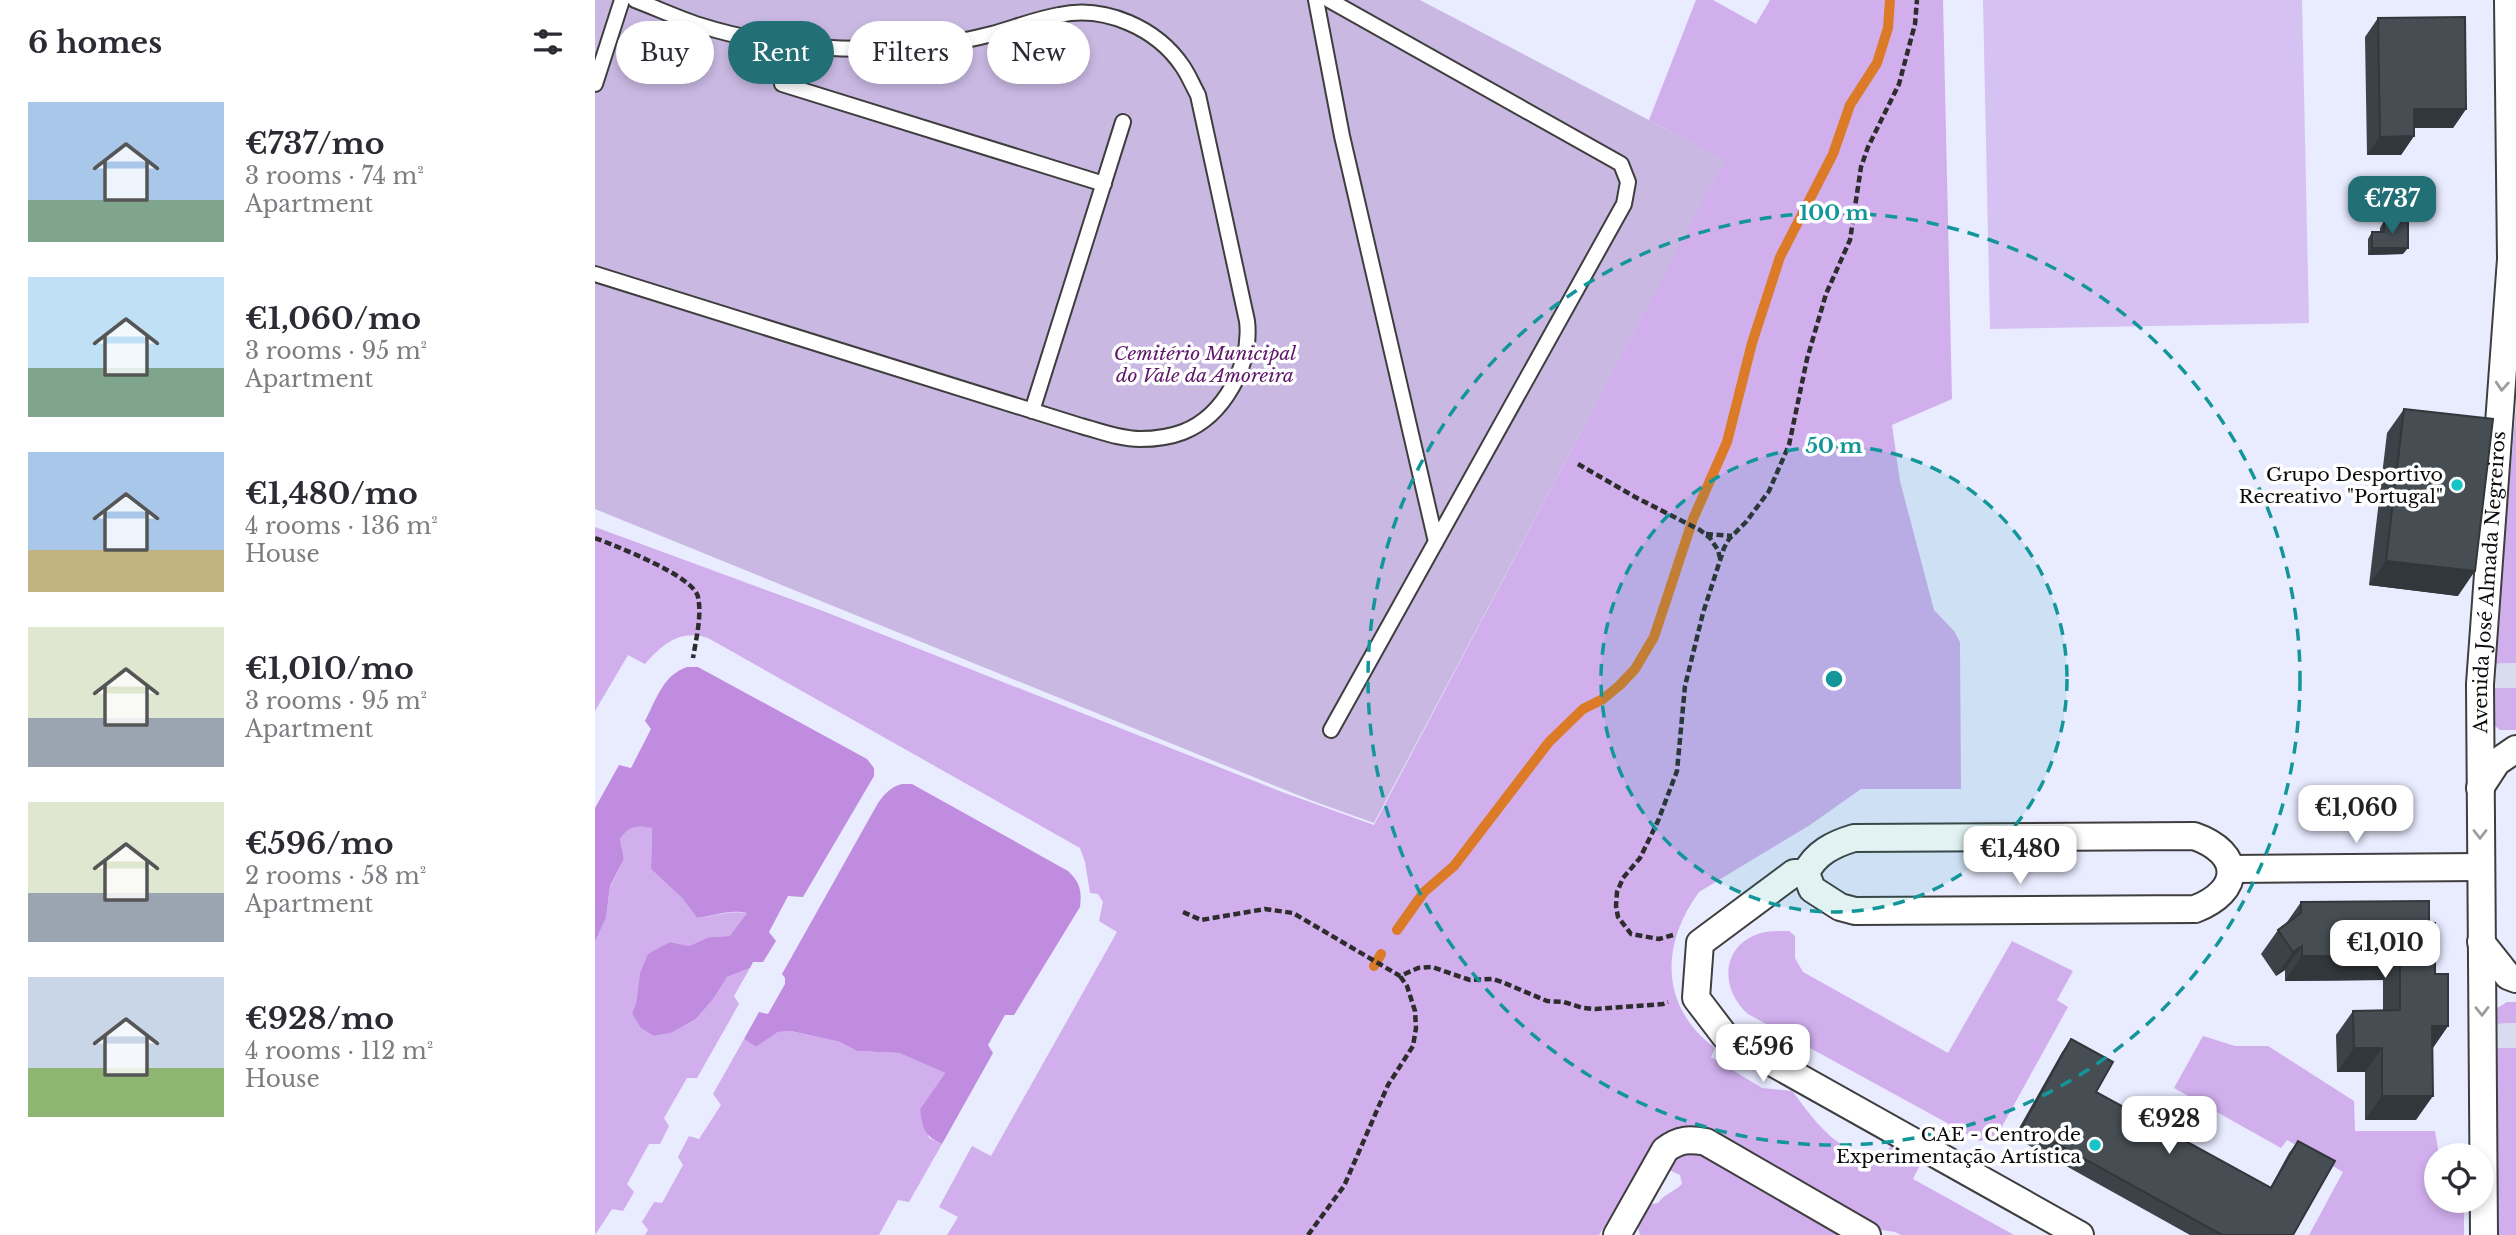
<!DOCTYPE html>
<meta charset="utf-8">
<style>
:root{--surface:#fff;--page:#f2f2f3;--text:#2b2b33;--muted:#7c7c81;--accent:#227076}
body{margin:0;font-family:"Libre Baskerville",serif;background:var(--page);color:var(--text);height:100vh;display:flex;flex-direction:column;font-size:26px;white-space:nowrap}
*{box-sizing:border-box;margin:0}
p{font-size:23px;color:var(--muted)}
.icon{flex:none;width:38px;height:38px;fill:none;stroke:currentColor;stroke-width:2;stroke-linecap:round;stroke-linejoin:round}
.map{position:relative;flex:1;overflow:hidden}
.panel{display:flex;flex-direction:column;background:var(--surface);width:595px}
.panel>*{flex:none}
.banner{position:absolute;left:21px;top:21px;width:665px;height:63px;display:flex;gap:14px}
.tools{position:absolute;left:1829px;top:1143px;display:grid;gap:14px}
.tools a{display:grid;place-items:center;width:70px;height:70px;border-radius:50%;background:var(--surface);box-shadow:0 4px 10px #0003;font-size:35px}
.price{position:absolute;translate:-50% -60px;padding:0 16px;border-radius:14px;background:#fff;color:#222;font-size:23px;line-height:46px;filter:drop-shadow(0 2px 4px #0008)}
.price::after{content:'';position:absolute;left:50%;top:42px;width:21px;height:16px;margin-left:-10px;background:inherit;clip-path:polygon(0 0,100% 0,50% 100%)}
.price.active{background:var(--accent);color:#fff}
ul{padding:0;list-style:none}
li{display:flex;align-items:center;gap:21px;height:175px;padding:0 28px}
li span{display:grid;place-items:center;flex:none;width:196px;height:140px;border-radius:0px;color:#555}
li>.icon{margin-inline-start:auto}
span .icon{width:84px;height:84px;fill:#fffc;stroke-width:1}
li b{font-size:30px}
h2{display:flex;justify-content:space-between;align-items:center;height:84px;padding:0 28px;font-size:30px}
.chip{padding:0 24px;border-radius:32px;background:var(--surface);box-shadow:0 4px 10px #0003;font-size:24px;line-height:63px}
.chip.active{background:var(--accent);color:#fff}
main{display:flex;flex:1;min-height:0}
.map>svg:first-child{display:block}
.green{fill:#d1afed}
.forest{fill:#c08cdf}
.cemetery{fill:#c9b8e2}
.pitch{fill:#d6c1f3}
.plaza{fill:#d8dcef}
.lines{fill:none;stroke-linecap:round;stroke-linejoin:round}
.stream{stroke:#db7b27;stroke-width:10}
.lane-casing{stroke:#3e3e3e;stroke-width:18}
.street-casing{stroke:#3e3e3e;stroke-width:30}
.path{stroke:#2d2d2d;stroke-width:4.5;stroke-dasharray:7 3.5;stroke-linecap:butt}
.lane{stroke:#fff;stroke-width:14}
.street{stroke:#fff;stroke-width:26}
.wall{fill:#3c4348}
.shaded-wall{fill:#31373b}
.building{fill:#464e54;stroke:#31373b;stroke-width:2}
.oneway{stroke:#9d9d9d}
.ring{fill:none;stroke:#139699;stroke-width:3.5;stroke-dasharray:12 9}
.poi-dot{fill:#16c4c8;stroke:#fff;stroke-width:2.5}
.labels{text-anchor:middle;stroke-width:7;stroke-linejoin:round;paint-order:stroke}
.park-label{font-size:19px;font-style:italic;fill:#5d1668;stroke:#fff}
.poi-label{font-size:19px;fill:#0b0b0b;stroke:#fff;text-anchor:end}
.street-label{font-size:19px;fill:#0b0b0b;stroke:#fff}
.centre{fill:#139699;stroke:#fff;stroke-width:3.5}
.ring-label{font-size:21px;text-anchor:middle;font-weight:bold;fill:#139699;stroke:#fff;stroke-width:7;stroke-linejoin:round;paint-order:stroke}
</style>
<main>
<section class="panel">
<h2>6 homes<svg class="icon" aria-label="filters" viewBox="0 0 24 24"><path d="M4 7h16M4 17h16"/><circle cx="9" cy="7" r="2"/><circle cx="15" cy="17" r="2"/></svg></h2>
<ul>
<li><span style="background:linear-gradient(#a9c7e8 70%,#7fa58c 0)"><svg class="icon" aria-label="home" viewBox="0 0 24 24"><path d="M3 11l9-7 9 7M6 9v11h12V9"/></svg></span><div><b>€737/mo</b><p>3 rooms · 74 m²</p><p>Apartment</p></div></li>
<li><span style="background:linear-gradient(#bfe0f5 65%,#7fa58c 0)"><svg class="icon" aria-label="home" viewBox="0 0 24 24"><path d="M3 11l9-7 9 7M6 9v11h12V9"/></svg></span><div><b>€1,060/mo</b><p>3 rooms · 95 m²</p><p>Apartment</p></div></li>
<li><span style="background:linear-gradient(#a9c7e8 70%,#c2b280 0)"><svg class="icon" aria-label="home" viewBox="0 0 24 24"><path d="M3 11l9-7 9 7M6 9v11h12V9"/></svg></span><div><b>€1,480/mo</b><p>4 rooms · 136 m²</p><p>House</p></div></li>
<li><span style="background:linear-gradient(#dfe7d0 65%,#9aa5b1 0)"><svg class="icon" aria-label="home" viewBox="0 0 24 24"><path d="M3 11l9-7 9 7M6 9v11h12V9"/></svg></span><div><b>€1,010/mo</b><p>3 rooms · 95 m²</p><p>Apartment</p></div></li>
<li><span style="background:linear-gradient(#dfe7d0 65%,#9aa5b1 0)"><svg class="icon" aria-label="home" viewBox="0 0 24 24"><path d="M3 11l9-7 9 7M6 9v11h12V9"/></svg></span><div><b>€596/mo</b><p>2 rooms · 58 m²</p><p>Apartment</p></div></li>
<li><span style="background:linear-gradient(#c9d6e8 65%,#8fb573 0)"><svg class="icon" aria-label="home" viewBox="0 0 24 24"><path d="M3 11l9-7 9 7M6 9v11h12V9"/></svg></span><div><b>€928/mo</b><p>4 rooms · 112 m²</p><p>House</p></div></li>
</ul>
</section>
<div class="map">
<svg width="1921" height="1235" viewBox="0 0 1921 1235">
<rect width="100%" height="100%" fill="#e9ebff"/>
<path class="green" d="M1101 0H1118L1161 24 1175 0H1348L1357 399 1297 425 1305 481 1339 610 1359 631 1365 642 1366 789H1266L1215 825 1104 892C1065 945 1065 1007 1120 1048L1116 1057 1167 1088 1197 1091C1225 1127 1240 1151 1287 1160L1298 1142 1328 1159 1318 1179 1419 1235H1306L1300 1232 1281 1229 1208 1182 1135 1141 1105 1131 1075 1129 1052 1155 1004 1235H352L363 1217 344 1207 377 1146 396 1156 522 932 504 921 508 902 503 894 495 893 490 862 485 848 113 638C85 629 68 644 50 664L33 655 0 711V527L228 611 687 792 779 825 1129 160 1054 120Z
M1921 409V663L1898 664Z
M1896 688H1921V730H1905L1900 726Z
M42 825 57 828 56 869 87 898 102 918C120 916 134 910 152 913L136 936 114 937 94 946 75 942 45 973 41 1003 37 1013 59 1036 76 1033 101 1019 119 998 132 977 155 968 139 996 144 1004 102 1078H92L69 1118 74 1126 65 1144H54L32 1184 39 1192 28 1211 17 1209 0 1235V942L11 918 15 887 29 859 25 839 31 829Z
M1194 931 1200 936V958L1208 972 1353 1053 1417 941 1478 971 1462 1000 1473 1007 1404 1132 1397 1137 1385 1141 1153 1014C1125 990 1125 945 1166 933 1174 931 1185 931 1194 931Z
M1912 1002H1921V1023L1901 1024 1902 1008Z
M196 1031 245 1042 262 1051 304 1053 350 1073 325 1109 334 1138 347 1144 314 1202 303 1200 284 1235H50L53 1230 47 1222 59 1202 67 1203 88 1165 83 1157 94 1136 104 1139 126 1105 118 1094 149 1039 161 1047 183 1032Z
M1608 1036 1640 1046H1673L1759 1101 1760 1131H1840L1844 1155H1841V1200L1869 1201V1235H1714L1748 1172 1692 1140 1686 1148 1579 1088Z
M1901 1048H1921V1235H1904Z
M1101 1149 1262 1235H1045L1042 1223 1052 1205 1063 1203C1069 1194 1079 1192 1087 1184L1085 1175 1072 1169 1085 1151Z"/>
<path class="forest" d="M92 667H103L272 759 279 768V776L208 897 193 896 174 932 181 941 168 962H158L155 968 132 977 119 998 101 1019 76 1033 59 1036 46 1028 37 1013 41 1003 45 973 53 954 75 942 94 946 114 937 135 936 152 913C134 909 120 916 102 918L87 898 56 869 57 828C42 825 34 825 25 839L29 859 15 886 11 918 0 942V808L24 765 36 768 56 729 50 721C61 700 68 675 92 667Z
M307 784H317L473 871C485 882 487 891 485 907L419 1015H410L393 1045 398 1053 347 1144C328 1135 328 1128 325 1109L350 1073 304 1053 262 1051 245 1042 196 1031 183 1032 161 1047 149 1039 164 1012 173 1014 190 984V978L187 974 283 803C290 793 296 787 307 784Z"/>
<path class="cemetery" d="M0 0H825L1130 160 779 823 715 800 0 509Z"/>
<path class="pitch" d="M1388 0H1707L1714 323 1395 329Z"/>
<path class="plaza" d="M1921 663V688H1896L1898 664Z
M1921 1023V1048H1901V1024Z"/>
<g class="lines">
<path class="stream" d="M802 930 829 892 859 866 954 742 988 709 1008 699 1025 685 1040 669 1059 637 1098 519 1132 442 1157 343 1185 257 1238 154 1255 105 1282 63 1293 28 1295 0
M779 966 786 954"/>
<defs>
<path id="lane" d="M721 0 747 136 841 542
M734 0 1026 164 1033 182 1029 204 736 730
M199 45 187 84 509 184
M0 84 27 0
M0 274 486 426C505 431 525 439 545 439 559 439 575 437 588 432 629 416 657 364 652 321L603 95C598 86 594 76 588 67 562 28 510 5 464 15 441 19 419 28 397 34 362 43 324 49 287 49 226 50 163 44 104 25 83 18 61 8 40 0
M437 411 528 122"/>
<g id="street">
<path d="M1885 788 1902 762 1921 749"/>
<path d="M1599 836C1648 853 1647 891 1600 909L1260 911 1245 907 1217 889 1211 873C1220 853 1239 844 1259 838Z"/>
<path d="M1637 869 1885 867"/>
<path d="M1211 873H1199L1105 943 1101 998 1130 1036 1485 1235"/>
<path d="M1886 942 1913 976 1921 979"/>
<path d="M1022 1235 1070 1150C1084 1139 1094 1139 1111 1142L1272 1235"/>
<path id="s1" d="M1889 1235 1885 684 1916 259 1913 0"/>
</g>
</defs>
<use href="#lane" class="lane-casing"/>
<use href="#street" class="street-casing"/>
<path class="path" d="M983 464 1040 497 1105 530 1115 538 1123 550 1125 558
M1111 534 1137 536
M0 538C21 546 99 576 103 597 107 616 101 639 98 658
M588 912 606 920 670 909 698 913 805 976 823 968 837 967 875 980 898 979 907 982 952 1001 969 1002 988 1008 1000 1009 1068 1004 1073 1002
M1078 935 1064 939 1036 934 1023 917 1021 906 1022 892 1028 878 1045 858 1063 821 1082 771 1090 686 1108 613 1129 548 1134 539 1151 522 1174 491 1194 445 1212 359 1231 294 1255 240 1266 167 1273 147 1304 84 1320 24 1322 0
M713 1235 749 1186 793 1085 818 1046 821 1028 820 1011 812 986 805 976"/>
<use href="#lane" class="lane"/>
<use href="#street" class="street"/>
</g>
<path class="wall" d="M1783 18 1871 109 1858 128H1819V136L1806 155H1772L1770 37Z
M1789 221 1808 254 1773 255V239L1777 232H1785V228Z
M1809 409 1863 596 1774 585 1792 433Z
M1706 902 1834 923 1840 974 1853 1026 1838 1048 1821 1120H1770V1072H1742L1741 1035 1758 1011 1788 1010V980L1690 981V970L1681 976 1666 954 1683 930 1690 925Z
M1476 1039 1501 1092 1675 1188 1694 1153 1703 1141 1698 1235H1595L1419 1137 1467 1052Z"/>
<path class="shaded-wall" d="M1819 109H1871L1858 128H1806Z
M1819 136 1806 155H1772L1785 137Z
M1777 248H1813L1808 254 1773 255Z
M1791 561 1880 571 1863 596 1774 585Z
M1707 946 1690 970 1681 976 1698 952Z
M1707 956H1805L1788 980 1690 981Z
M1837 1026H1853L1836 1050Z
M1759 1048H1787L1770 1072H1742Z
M1787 1096H1838L1821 1120H1770Z"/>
<path class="building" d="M1870 17 1871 109H1819V136L1785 137 1783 18Z
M1789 221H1813V248H1777V232H1789Z
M1809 409 1898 419 1880 571 1791 561Z
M1834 901V923H1840V974H1853V1026H1837L1838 1096H1787V1048H1759L1758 1011 1805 1010V956H1707V946L1698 952 1683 930 1706 913V902Z
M1476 1039 1518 1062 1501 1092 1676 1188 1703 1141 1740 1161 1698 1235H1627L1428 1125Z"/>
<defs><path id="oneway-chevron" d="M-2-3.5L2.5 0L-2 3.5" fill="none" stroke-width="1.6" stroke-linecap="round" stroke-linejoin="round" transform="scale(1.75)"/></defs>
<g class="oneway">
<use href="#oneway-chevron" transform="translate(1907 386) rotate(94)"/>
<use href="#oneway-chevron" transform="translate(1885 834) rotate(90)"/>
<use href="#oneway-chevron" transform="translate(1887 1011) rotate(89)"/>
</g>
<circle cx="1239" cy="679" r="233" fill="#139699" fill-opacity=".12"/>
<g class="ring">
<circle cx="1239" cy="679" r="233"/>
<circle cx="1239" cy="679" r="466"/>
</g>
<g class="poi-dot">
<circle cx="1862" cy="485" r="7"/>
<circle cx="1500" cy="1145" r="7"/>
</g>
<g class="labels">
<g class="park-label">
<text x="610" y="360">Cemitério Municipal<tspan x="610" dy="22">do Vale da Amoreira</tspan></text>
</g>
<g class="poi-label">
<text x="1848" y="481">Grupo Desportivo<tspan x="1848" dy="22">Recreativo "Portugal"</tspan></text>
<text x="1486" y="1141">CAE - Centro de<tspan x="1486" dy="22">Experimentação Artística</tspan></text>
</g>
<g class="street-label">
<text dy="7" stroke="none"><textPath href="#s1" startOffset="653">Avenida José Almada Negreiros</textPath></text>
</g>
</g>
<circle cx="1239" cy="679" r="10" class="centre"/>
<g class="ring-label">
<text x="1239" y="220">100 m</text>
<text x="1239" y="453">50 m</text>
</g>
</svg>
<div class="tools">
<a><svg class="icon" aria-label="locate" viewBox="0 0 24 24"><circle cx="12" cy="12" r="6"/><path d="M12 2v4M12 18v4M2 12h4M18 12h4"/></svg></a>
</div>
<b class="price active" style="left:1797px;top:236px">€737</b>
<b class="price" style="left:1761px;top:845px">€1,060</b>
<b class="price" style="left:1425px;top:886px">€1,480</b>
<b class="price" style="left:1790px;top:980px">€1,010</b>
<b class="price" style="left:1168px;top:1084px">€596</b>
<b class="price" style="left:1574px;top:1156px">€928</b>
<div class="banner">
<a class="chip">Buy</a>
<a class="chip active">Rent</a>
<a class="chip">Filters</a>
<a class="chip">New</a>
</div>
</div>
</main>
